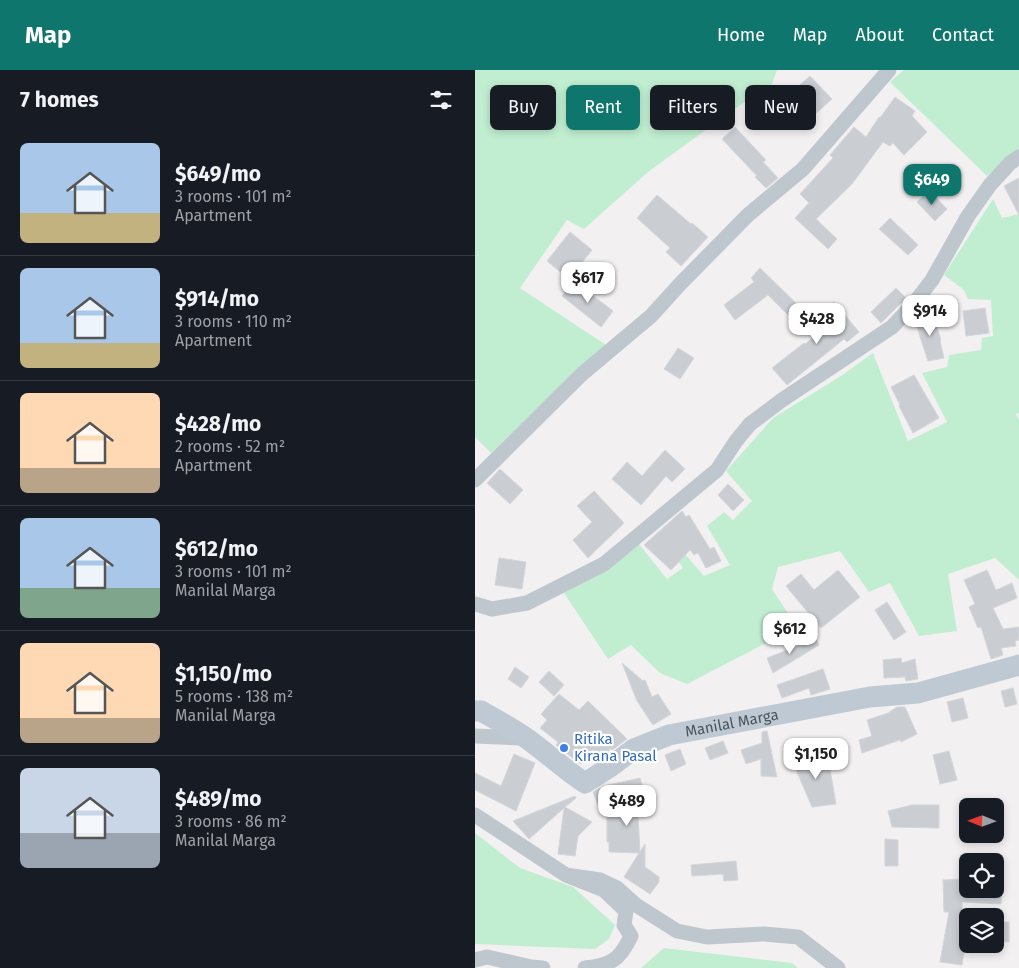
<!DOCTYPE html>
<meta charset="utf-8">
<style>
:root{--surface:#171b24;--page:#20242c;--text:#f1f3f6;--muted:#9ea1a6;--line:#363941;--accent:#0f766e}
body{margin:0;font-family:"Fira Sans",sans-serif;background:var(--page);color:var(--text);height:100vh;display:flex;flex-direction:column;font-size:19px;white-space:nowrap}
*{box-sizing:border-box;margin:0}
p{font-size:16px;color:var(--muted)}
.icon{flex:none;width:28px;height:28px;fill:none;stroke:currentColor;stroke-width:2;stroke-linecap:round;stroke-linejoin:round}
.map{position:relative;flex:1;overflow:hidden}
.details{display:flex;flex-direction:column;background:var(--surface);width:475px}
.details>*{flex:none}
.top-card{position:absolute;left:15px;top:15px;width:454px;height:45px;display:flex;gap:10px}
.needle{width:32px;rotate:271deg}
.controls{position:absolute;left:484px;top:728px;display:grid;gap:10px}
.controls a{display:grid;place-items:center;width:45px;height:45px;border-radius:8px;background:var(--surface);box-shadow:0 2px 8px #0003;font-size:25px}
.price{position:absolute;translate:-50% -42px;padding:0 11px;border-radius:10px;background:#fff;color:#222;font-size:16px;line-height:32px;filter:drop-shadow(0 1px 2px #0008)}
.price::after{content:'';position:absolute;left:50%;top:30px;width:15px;height:11px;margin-left:-8px;background:inherit;clip-path:polygon(0 0,100% 0,50% 100%)}
.price.current{background:var(--accent);color:#fff}
ul{padding:0;list-style:none}
li{display:flex;align-items:center;gap:15px;height:125px;padding:0 20px}
li+li{border-top:1px solid var(--line)}
li span{display:grid;place-items:center;flex:none;width:140px;height:100px;border-radius:8px;color:#555}
li>.icon{margin-inline-start:auto}
span .icon{width:60px;height:60px;fill:#fffc;stroke-width:1}
li b{font-size:21px}
h2{display:flex;justify-content:space-between;align-items:center;height:60px;padding:0 20px;font-size:21px}
.chip{padding:0 18px;border-radius:8px;background:var(--surface);box-shadow:0 2px 8px #0003;font-size:18px;line-height:45px}
.chip.current{background:var(--accent);color:#fff}
header{display:flex;align-items:center;gap:30px;box-sizing:border-box;height:70px;padding:0 25px;background:var(--accent);color:#fff}
header strong{font-size:24px}
nav{display:flex;gap:28px;margin-inline-start:auto;font-size:18px}
main{display:flex;flex:1;min-height:0}
.map>svg:first-child{display:block}
.green{fill:#c1eed1}
.building{fill:#cacdd2;stroke:#d4d6db}
.lines{fill:none;stroke-linecap:round;stroke-linejoin:round}
.street{stroke:#bfc7ce;stroke-width:15}
.secondary{stroke:#bfc9d3;stroke-width:21}
.shop-dot{fill:#3f7fe0;stroke:#fff;stroke-width:2}
.labels{text-anchor:middle;stroke-width:4.5;stroke-linejoin:round;paint-order:stroke}
.street-label{font-size:15px;fill:#49545d;stroke:#fff}
.shop-label{font-size:15px;fill:#366cbe;stroke:#fff;text-anchor:start}
</style>
<header>
<strong>Map</strong>
<nav><a>Home</a><a>Map</a><a>About</a><a>Contact</a></nav>
</header>
<main>
<section class="details">
<h2>7 homes<svg class="icon" aria-label="filters" viewBox="0 0 24 24"><path d="M4 7h16M4 17h16"/><circle cx="9" cy="7" r="2"/><circle cx="15" cy="17" r="2"/></svg></h2>
<ul>
<li><span style="background:linear-gradient(#a9c7e8 70%,#c2b280 0)"><svg class="icon" aria-label="home" viewBox="0 0 24 24"><path d="M3 11l9-7 9 7M6 9v11h12V9"/></svg></span><div><b>$649/mo</b><p>3 rooms · 101 m²</p><p>Apartment</p></div></li>
<li><span style="background:linear-gradient(#a9c7e8 75%,#c2b280 0)"><svg class="icon" aria-label="home" viewBox="0 0 24 24"><path d="M3 11l9-7 9 7M6 9v11h12V9"/></svg></span><div><b>$914/mo</b><p>3 rooms · 110 m²</p><p>Apartment</p></div></li>
<li><span style="background:linear-gradient(#ffd9b3 75%,#b9a48a 0)"><svg class="icon" aria-label="home" viewBox="0 0 24 24"><path d="M3 11l9-7 9 7M6 9v11h12V9"/></svg></span><div><b>$428/mo</b><p>2 rooms · 52 m²</p><p>Apartment</p></div></li>
<li><span style="background:linear-gradient(#a9c7e8 70%,#7fa58c 0)"><svg class="icon" aria-label="home" viewBox="0 0 24 24"><path d="M3 11l9-7 9 7M6 9v11h12V9"/></svg></span><div><b>$612/mo</b><p>3 rooms · 101 m²</p><p>Manilal Marga</p></div></li>
<li><span style="background:linear-gradient(#ffd9b3 75%,#b9a48a 0)"><svg class="icon" aria-label="home" viewBox="0 0 24 24"><path d="M3 11l9-7 9 7M6 9v11h12V9"/></svg></span><div><b>$1,150/mo</b><p>5 rooms · 138 m²</p><p>Manilal Marga</p></div></li>
<li><span style="background:linear-gradient(#c9d6e8 65%,#9aa5b1 0)"><svg class="icon" aria-label="home" viewBox="0 0 24 24"><path d="M3 11l9-7 9 7M6 9v11h12V9"/></svg></span><div><b>$489/mo</b><p>3 rooms · 86 m²</p><p>Manilal Marga</p></div></li>
</ul>
</section>
<div class="map">
<svg width="544" height="898" viewBox="0 0 544 898">
<rect width="100%" height="100%" fill="#f2f0f0"/>
<path class="green" d="M0 0H302L296 16 265 35 173 102 109 159 92 150 45 218 131 275 87 314 16 383 0 367Z
M429 0H544V80L512 106 415 12Z
M518 129 527 148 544 144V343L541 344 544 350V510L520 488 473 504 482 561 444 566 415 513 394 522 365 481 303 497 297 519 322 557 212 614 185 603 156 575 133 589 89 523 163 473 192 509 208 498 201 488 209 483 229 506 255 495 232 456 249 442 258 450 277 431 251 401 298 348 366 306 398 283 433 371 472 352 447 303 472 297 474 285 506 280 507 268 518 266 516 230 493 229 489 220 469 205Z
M0 763 45 798 98 817 140 855 134 869 120 879 0 874Z
M189 878 317 893 323 898H166Z"/>
<path class="building" d="M335 6 357 29 338 46 316 23Z
M420 27 440 41 437 46 452 62 429 85 418 73 415 76 408 72 377 114 341 149 362 169 353 179 320 148 334 133 325 124 358 88 355 85 379 57 391 67 404 47 405 48Z
M260 57 291 90 288 92 303 108 291 118 280 107 282 106 247 69Z
M544 108V145L529 116Z
M454 120 472 139 460 151 442 132Z
M182 125 216 154 217 153 233 167 206 196 191 182 195 178 162 148Z
M415 148 443 175 433 185 404 159Z
M95 162 117 180 94 209 72 191Z
M285 198 328 240 318 250 293 225 260 250 249 235 279 212 276 208Z
M99 211 138 241 126 257 87 226Z
M421 218 431 228 406 253 396 242Z
M359 232 384 262 372 272 369 269 312 315 297 298 329 273 330 274 357 254 347 243Z
M510 238 514 263 491 266 488 241Z
M457 242 466 270 465 271 469 288 453 291 439 248Z
M203 278 219 288 205 309 189 299Z
M439 305 464 348 438 363 424 336 425 335 416 317Z
M190 380 210 399 197 412 191 406 166 435 137 409 152 392 167 406Z
M25 399 48 420 35 434 12 413Z
M253 414 269 430 258 441 243 425Z
M119 421 149 453 113 488 98 470 117 452 102 436Z
M207 441 211 447 214 445 235 479 239 477 246 491 231 498 223 483 219 485 215 480 196 500 169 475Z
M24 488 51 492 47 519 20 515Z
M363 500 385 527 346 558 311 516 326 504 339 520Z
M512 500 521 520 537 513 542 528 518 538 528 559 544 557V570L540 571 541 576 526 578 528 585 516 589 506 557 503 558 494 537 500 534 489 510Z
M412 532 431 562 419 570 400 540Z
M341 569 344 575 298 603 292 588Z
M426 588 427 593 440 589 443 609 431 611 430 607 409 608 408 590Z
M147 593 168 611 170 610 177 627 183 624 196 644 178 655 162 631Z
M40 597 54 607 46 618 33 609Z
M348 599 355 619 336 625 334 618 307 628 302 615Z
M74 601 89 615 79 626 64 612Z
M538 618 542 634 530 637 526 621Z
M84 624 104 640 113 631 152 669 137 680 136 678 127 688 118 680 105 694 81 675 83 672 65 658 72 650 66 644Z
M488 628 493 648 477 652 472 632Z
M422 637H430L442 664 426 672 425 670 387 683 384 670 397 666 392 650 413 643Z
M292 661 302 707 286 706V689L271 694 266 680 287 673V662Z
M248 671 253 683 235 690 230 678Z
M205 679 211 694 196 701 190 685Z
M474 681 482 710 465 714 458 685Z
M39 684 60 693 41 741 0 720V703L26 716Z
M353 687 361 734 337 737 316 688Z
M165 708 174 742 163 745 165 782 170 774V797L184 807V812L175 824 149 807 164 783 134 782V772H132V737L126 742 118 722 125 718 130 721 127 717 129 716Z
M100 726 101 728 90 737 117 752 103 766 100 786 83 784 89 738 54 769 38 751Z
M437 735H464V758L417 757 413 741Z
M410 769 423 770V796H410Z
M261 791 263 810 249 811 248 804 217 806 216 795Z
M486 809V819H527L526 834 487 832 488 861 492 862 487 895 465 892 474 842H469L468 810Z
M520 852H534V872L520 871Z"/>
<g class="lines">
<path class="street" d="M0 410 107 304 176 246 206 213 273 145 328 99 414 0
M0 534 17 539 52 533 129 494 242 400 261 371 275 354 307 330 417 257 437 236 457 210 493 146 515 115 535 93 544 87
M0 666 47 668
M0 745 91 805 129 820 151 841 149 855 156 866C145 890 136 895 110 898
M91 805 125 810 142 818 161 835 202 861 232 867 289 864 323 867 363 898
M0 890 12 887 56 897 68 898"/>
<path class="secondary" id="s1" d="M0 641H6C22 650 39 659 54 670 73 684 90 700 110 713L135 697 159 679 194 665 395 627 443 623 544 595"/>
</g>
<circle class="shop-dot" cx="89" cy="678" r="5"/>
<g class="labels">
<g class="street-label">
<text dy="5" stroke="none"><textPath href="#s1" startOffset="294">Manilal Marga</textPath></text>
</g>
<g class="shop-label">
<text x="99" y="674">Ritika<tspan x="99" dy="17">Kirana Pasal</tspan></text>
</g>
</g>
</svg>
<div class="controls">
<a><svg class="needle" viewBox="-14 -14 28 28"><path d="M0-13l5 13h-10z" fill="#e53935"/><path d="M0 13l5-13h-10z" fill="#9ea1a6"/></svg></a>
<a><svg class="icon" aria-label="locate" viewBox="0 0 24 24"><circle cx="12" cy="12" r="6"/><path d="M12 2v4M12 18v4M2 12h4M18 12h4"/></svg></a>
<a><svg class="icon" aria-label="layers" viewBox="0 0 24 24"><path d="M12 4l9 5-9 5-9-5zM3 14l9 5 9-5"/></svg></a>
</div>
<b class="price current" style="left:457px;top:136px">$649</b>
<b class="price" style="left:113px;top:234px">$617</b>
<b class="price" style="left:455px;top:267px">$914</b>
<b class="price" style="left:342px;top:275px">$428</b>
<b class="price" style="left:315px;top:585px">$612</b>
<b class="price" style="left:341px;top:710px">$1,150</b>
<b class="price" style="left:152px;top:757px">$489</b>
<div class="top-card">
<a class="chip">Buy</a>
<a class="chip current">Rent</a>
<a class="chip">Filters</a>
<a class="chip">New</a>
</div>
</div>
</main>
